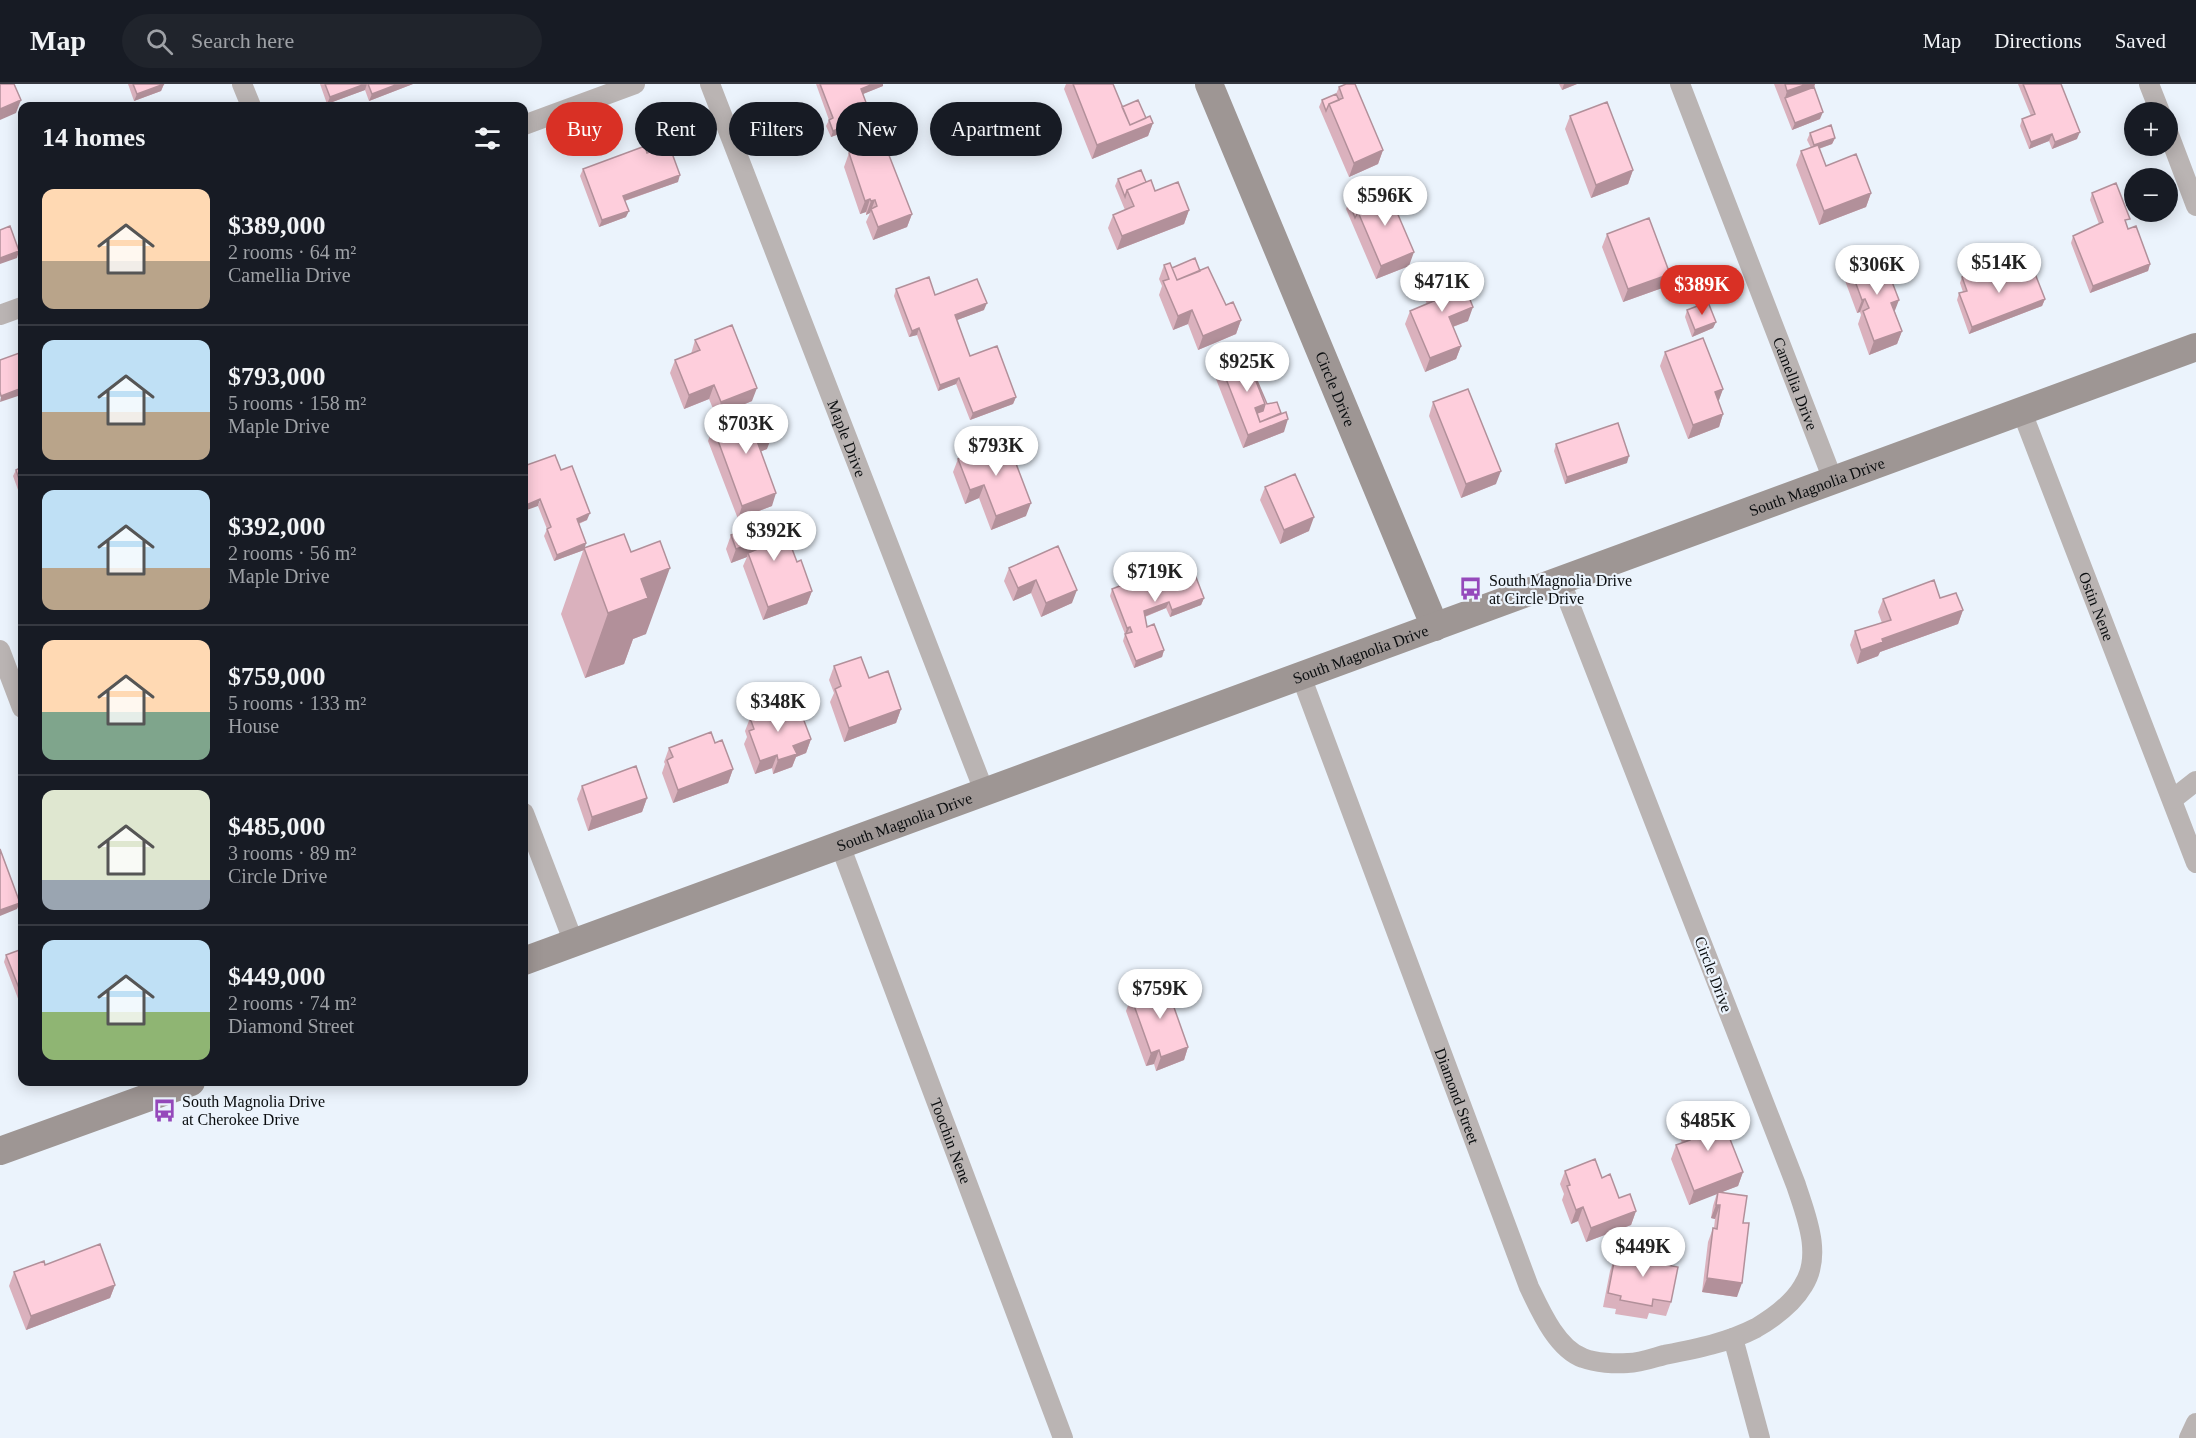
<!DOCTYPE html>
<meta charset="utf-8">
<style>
:root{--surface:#171b24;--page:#20242c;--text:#f1f3f6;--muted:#9ea1a6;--line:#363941;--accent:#d93025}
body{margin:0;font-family:Georgia,serif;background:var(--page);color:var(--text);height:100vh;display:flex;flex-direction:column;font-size:22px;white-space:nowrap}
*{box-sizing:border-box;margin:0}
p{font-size:20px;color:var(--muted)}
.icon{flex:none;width:33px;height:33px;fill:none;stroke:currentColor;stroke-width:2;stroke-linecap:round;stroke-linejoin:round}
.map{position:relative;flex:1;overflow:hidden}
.drawer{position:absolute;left:18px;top:18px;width:510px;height:984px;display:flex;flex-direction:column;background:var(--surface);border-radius:12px;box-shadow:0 3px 15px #0003}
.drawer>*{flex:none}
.top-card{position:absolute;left:546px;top:18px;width:570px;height:54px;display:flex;gap:12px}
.fabs{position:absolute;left:2124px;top:18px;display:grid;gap:12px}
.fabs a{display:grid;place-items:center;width:54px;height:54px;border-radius:50%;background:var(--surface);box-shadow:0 3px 15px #0003;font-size:30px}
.price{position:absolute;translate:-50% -51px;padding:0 14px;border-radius:21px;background:#fff;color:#222;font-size:20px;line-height:39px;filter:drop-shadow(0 2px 3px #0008)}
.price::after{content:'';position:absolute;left:50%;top:36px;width:18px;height:14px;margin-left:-9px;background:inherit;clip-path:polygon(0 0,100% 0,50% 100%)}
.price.on{background:var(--accent);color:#fff}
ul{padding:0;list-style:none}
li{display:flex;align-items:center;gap:18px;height:150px;padding:0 24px}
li+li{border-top:2px solid var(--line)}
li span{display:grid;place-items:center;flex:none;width:168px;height:120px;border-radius:12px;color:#555}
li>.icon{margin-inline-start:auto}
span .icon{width:72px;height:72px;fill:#fffc;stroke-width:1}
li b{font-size:26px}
h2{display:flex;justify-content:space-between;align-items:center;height:72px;padding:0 24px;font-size:26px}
.chip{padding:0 21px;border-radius:27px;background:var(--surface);box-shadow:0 3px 15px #0003;font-size:21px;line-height:54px}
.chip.on{background:var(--accent);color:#fff}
header{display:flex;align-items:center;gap:36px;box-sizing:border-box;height:84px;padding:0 30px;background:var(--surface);border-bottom:2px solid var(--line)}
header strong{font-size:28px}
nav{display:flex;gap:33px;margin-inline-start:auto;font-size:21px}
.search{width:420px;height:54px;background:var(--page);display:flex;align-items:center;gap:15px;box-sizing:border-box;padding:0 21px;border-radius:33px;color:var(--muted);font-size:22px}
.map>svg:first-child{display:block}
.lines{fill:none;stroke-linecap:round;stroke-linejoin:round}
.street{stroke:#bab4b3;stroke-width:20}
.secondary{stroke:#9e9694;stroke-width:28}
.wall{fill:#dab1bd}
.shaded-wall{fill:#b2909a}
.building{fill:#fecedc;stroke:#b2909a;stroke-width:1.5}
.labels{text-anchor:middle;stroke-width:4.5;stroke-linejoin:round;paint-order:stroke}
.street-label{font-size:16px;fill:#0a0d0f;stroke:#ebf3fc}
.poi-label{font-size:16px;fill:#0a0d0f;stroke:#ebf3fc;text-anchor:start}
</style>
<header>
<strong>Map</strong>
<div class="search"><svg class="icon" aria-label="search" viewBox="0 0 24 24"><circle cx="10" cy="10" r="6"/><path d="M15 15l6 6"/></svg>Search here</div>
<nav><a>Map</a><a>Directions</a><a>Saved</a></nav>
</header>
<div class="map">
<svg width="2196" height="1354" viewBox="0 0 2196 1354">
<rect width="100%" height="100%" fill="#ebf3fc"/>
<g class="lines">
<g class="street">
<path d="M242 0 251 22"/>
<path id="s1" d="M710 0 984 707"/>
<path id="s2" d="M1680 0 1833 396"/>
<path d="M2149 0 2160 28"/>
<path d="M524 41 635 0"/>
<path d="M2168 48 2196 122"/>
<path d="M0 231 22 223"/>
<path id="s3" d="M2022 328 2196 779"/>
<path d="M0 566 22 624"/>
<path id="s4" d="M1301 592 1529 1203C1540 1226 1557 1265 1583 1274 1596 1279 1615 1280 1628 1279 1640 1279 1653 1274 1664 1271 1695 1265 1727 1259 1756 1244 1773 1234 1793 1219 1803 1202 1823 1171 1806 1132 1796 1101L1561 498"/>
<path d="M2173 715 2196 697"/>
<path d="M524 729 574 859"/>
<path id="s5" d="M840 761 1063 1354"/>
<path d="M1733 1254 1760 1354"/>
<path d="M2189 1354 2196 1339"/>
</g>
<g class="secondary">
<path id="s6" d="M1209 0 1435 543"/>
<path id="s7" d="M524 877 2196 263"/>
<path d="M0 1067 191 998"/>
</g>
</g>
<path class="wall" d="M128 0H164L161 7 134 17Z
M320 0H413L369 17 365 6 327 20Z
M816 0H883V2L863 10 871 32 869 39 831 53 826 42 829 36Z
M1066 0H1113L1122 23 1146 34 1153 39 1148 52 1092 75 1064 5Z
M1559 0H1577L1562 6Z
M1774 0H1815L1814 3 1820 35 1792 46Z
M2018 0H2061L2077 55 2052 65 2049 57 2029 65 2020 42 2022 35 2031 32Z
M1339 3 1383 66 1378 80 1349 93 1319 23 1322 16 1336 10Z
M1570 32 1633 86 1628 100 1591 114 1565 45Z
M1810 49 1835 54 1832 60 1819 65 1826 82 1871 109 1866 123 1819 141 1796 81 1801 67 1811 64 1807 56Z
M647 69 678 98 625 117 626 133 599 143 580 92 583 85Z
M849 69 912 130 907 143 873 156 866 138 870 129 866 131V128L860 130 844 83Z
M1118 95 1146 98 1155 107 1189 126 1184 140 1117 166 1108 144 1113 131 1125 126 1115 102Z
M1367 105 1409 182 1376 195 1346 125 1349 118 1364 112Z
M2092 109 2127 142 2150 180 2148 187 2090 209 2071 159 2073 152 2099 140 2090 116Z
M1607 150 1665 203 1623 218 1602 163Z
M1164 181 1172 184 1200 187 1226 221 1241 236 1236 250 1198 266 1188 240 1173 246 1159 211 1162 202 1159 195Z
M1849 181 1895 228 1902 247 1897 260 1869 271 1858 240 1861 231 1860 228 1857 229 1844 194Z
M1962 193 2000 194 2045 215 2042 222 1969 250 1957 216 1959 209 1963 208 1960 199Z
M1427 196 1468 237 1453 243 1461 262 1456 275 1425 288 1405 240 1410 227 1427 220 1422 209Z
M896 205 935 211 984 226 957 236 970 272 1016 313 1013 320 970 336 956 300 938 307 917 251 909 253 894 212Z
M1687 226 1716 238 1713 244 1692 253 1685 233Z
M695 256 752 317 716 332 709 315 684 325 670 289 675 276 691 270Z
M1665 268 1723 305 1718 317 1723 330 1719 343 1688 355 1660 282Z
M1219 277 1254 292 1267 320 1284 348 1243 364 1214 290Z
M1433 318 1496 400 1461 414 1429 332Z
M713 343 767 365 761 367 772 422 738 435 708 357Z
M1556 360 1627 379 1565 400 1554 367Z
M555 371 561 386 587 436 579 440 586 459 584 466 554 477 544 452 547 445 538 422Z
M958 375 1026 432 991 446 979 414 965 420 953 388Z
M22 383V417L13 392 16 386Z
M1265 403 1309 447 1280 460 1260 416Z
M780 433 797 478 812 507 807 520 763 536 743 482 747 473 731 479 726 465 731 451Z
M1058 462 1072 519 1041 533 1031 509 1013 517 1004 497 1009 484Z
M584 464 646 550 633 555 624 580 585 594 561 530Z
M1112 505 1204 514 1201 521 1170 533 1166 524 1145 533 1147 543 1164 566 1162 573 1134 584 1123 557 1125 550 1110 512Z
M1940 514 1963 526 1958 540 1880 568 1878 572 1857 580 1850 561 1855 547 1882 539 1878 528 1883 515Z
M834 582 901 625 896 639 844 658 830 618 834 609 829 596Z
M795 631 811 655 806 669 796 673 792 683 773 690 772 684 755 690 744 660 747 653 745 647 750 634Z
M715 659 733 685 728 699 673 719 662 689 665 680 664 678 669 664Z
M582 702 647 714 642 728 588 747 577 715Z
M22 865V925L4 878 6 871Z
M1143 906 1188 963 1184 976 1156 987 1154 980 1146 982 1126 927 1131 913 1142 910Z
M1683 1038 1721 1041 1743 1088 1738 1102 1719 1109 1743 1139 1737 1213 1702 1208 1708 1158 1713 1144H1714L1715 1135 1711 1134 1713 1122 1717 1109 1689 1121 1671 1075 1676 1061 1682 1059 1679 1051Z
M1565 1087 1602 1094 1619 1114 1636 1127 1631 1141 1586 1158 1578 1137 1571 1140 1562 1116 1564 1110 1560 1100Z
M1625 1164 1666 1181 1671 1218 1666 1232 1649 1229 1647 1235 1615 1230 1616 1225 1603 1223 1610 1187 1615 1173 1621 1175Z
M45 1181 115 1201 110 1214 26 1246 9 1202 14 1188Z"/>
<path class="shaded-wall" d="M164 0 161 7 134 17 137 10Z
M365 0H367L365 6 327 20 330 13Z
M398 0H413L369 17 372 10Z
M873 0H883V2L858 12 861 5Z
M1564 0H1577L1562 6Z
M1807 0H1815L1811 10 1785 14 1783 21 1787 7Z
M21 16 16 29 0 36V25Z
M1823 28 1820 35 1792 46 1795 39Z
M871 32 869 39 831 53 833 47Z
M1153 39 1148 52 1092 75 1097 61Z
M2080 48 2077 55 2052 65 2055 58Z
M2052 50 2049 57 2029 65 2031 58Z
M1835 54 1832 60 1812 67 1814 61Z
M1383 66 1378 80 1349 93 1354 79Z
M1633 86 1628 100 1591 114 1596 101Z
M680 91 678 98 621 118 623 112Z
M1871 109 1866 123 1819 141 1824 127Z
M870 115 866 128 860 130 865 117Z
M875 116 870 129 866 131 871 117Z
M1189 126 1184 140 1117 166 1122 152Z
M629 127 626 133 599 143 602 136Z
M912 130 907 143 873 156 878 143Z
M19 167 17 174 0 180V174Z
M1414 168 1409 182 1376 195 1381 182Z
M2150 180 2148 187 2090 209 2093 202Z
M1670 190 1665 203 1623 218 1628 205Z
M1865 215 1860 228 1857 229 1862 216Z
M2045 215 2042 222 1969 250 1972 243Z
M1899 216 1894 229 1891 219Z
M987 219 984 226 952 238 955 231Z
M1473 223 1468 237 1444 246 1449 233Z
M1192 226 1188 240 1173 246 1178 232Z
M1241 236 1236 250 1198 266 1203 252Z
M1716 238 1713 244 1692 253 1695 246Z
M919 244 917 251 909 253 912 247Z
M1902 247 1897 260 1869 271 1874 257Z
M1461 262 1456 275 1425 288 1430 274Z
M959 294 956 300 938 307 940 301Z
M714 301 709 315 684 325 689 311Z
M22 304 21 311 0 318 1 312Z
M757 304 752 317 716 332 721 318Z
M1723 305 1718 319 1715 308Z
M1016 313 1013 320 970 336 973 329Z
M1265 320 1260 334 1254 336 1255 324Z
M1723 330 1719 343 1688 355 1693 341Z
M1288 335 1284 348 1243 364 1248 351Z
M772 352 767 365 752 371 757 357Z
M1629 372 1627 379 1565 400 1567 393Z
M1501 387 1496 400 1461 414 1466 400Z
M984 401 979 414 965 420 970 406Z
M776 409 772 422 738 435 742 422Z
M540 415 538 422 524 427V422Z
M1031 419 1026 432 991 446 996 432Z
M590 429 587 436 574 441 577 435Z
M1314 433 1309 447 1280 460 1284 446Z
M758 457 753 471 748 469 747 473 731 479 736 465Z
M586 459 584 466 554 477 557 471Z
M670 484 646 550 633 555 624 580 585 594 608 529 641 495Z
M1036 496 1031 509 1013 517 1018 504Z
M1077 506 1072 519 1041 533 1046 519Z
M812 507 807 520 763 536 768 523Z
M1204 514 1201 521 1170 533 1172 526Z
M1169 518 1166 524 1141 534 1144 527Z
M1963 526 1958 540 1880 568 1878 572 1857 580 1861 566 1882 555Z
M1130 543 1127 549 1125 550 1127 544Z
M1164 566 1162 573 1134 584 1136 577Z
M901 625 896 639 844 658 849 644Z
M811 655 806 669 796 673 792 683 773 690 778 676 793 662Z
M777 671 772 684 755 690 760 677Z
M733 685 728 699 673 719 678 706Z
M647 714 642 728 588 747 592 733Z
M20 819 17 825 0 832V826Z
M1188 963 1184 976 1156 987 1161 973Z
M1159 966 1154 980 1146 982 1151 969Z
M1743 1088 1738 1102 1689 1121 1694 1107Z
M1716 1121H1720L1715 1135 1711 1134Z
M1583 1123 1578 1137 1571 1140 1576 1126Z
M1636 1127 1631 1141 1586 1158 1591 1144Z
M1707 1194 1742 1199 1737 1213 1702 1208Z
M115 1201 110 1214 26 1246 31 1232Z"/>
<path class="building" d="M0 0H14L21 16 0 25Z
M133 0H164L137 10Z
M325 0H365L330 13Z
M368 0H398L372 10Z
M820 0H873L861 5 871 32 833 47 829 36 833 34Z
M1073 0H1113L1130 41 1150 32 1153 39 1097 61Z
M1346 0H1355L1383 66 1354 79 1329 20 1343 14 1339 3Z
M1785 0H1807L1787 7Z
M2023 0H2061L2080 48 2055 58 2052 50 2031 58 2022 35 2035 30Z
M1814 3 1823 28 1795 39 1785 14Z
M1336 10 1339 16 1329 20 1326 27 1322 16Z
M1138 16 1146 34 1130 41 1122 23Z
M1607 18 1633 86 1596 101 1570 32Z
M1831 41 1835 54 1814 61 1810 49Z
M883 56 912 130 878 143 871 125 877 122 875 116 871 117 870 115 865 117 849 69Z
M669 61 680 91 623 112 629 127 602 136 583 85 645 62 647 69Z
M1818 61 1826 82 1856 70 1871 109 1824 127 1801 67Z
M1141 86 1146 98 1127 106 1125 113 1118 95Z
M1151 96 1155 107 1178 98 1189 126 1122 152 1113 131 1134 122 1127 106Z
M1384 98 1414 168 1381 182 1358 128 1373 122 1367 105Z
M2116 99 2130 135 2125 136 2128 145 2136 142 2150 180 2093 202 2073 152 2103 138 2092 109Z
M1364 112 1369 123 1358 128 1355 134 1349 118Z
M1649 134 1670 190 1628 205 1607 150Z
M10 142 19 167 0 174V146Z
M1881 169 1899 216 1891 219 1902 247 1874 257 1863 227 1869 224 1865 215 1862 216 1849 181Z
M1195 174 1200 187 1177 196 1172 184Z
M1170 179 1177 196 1208 183 1226 221 1233 218 1241 236 1203 252 1192 226 1178 232 1163 197 1169 195 1164 181Z
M1994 181 2000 194 2032 182 2045 215 1972 243 1959 209 1967 207 1962 193Z
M1457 184 1473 223 1449 233 1461 262 1430 274 1410 227 1436 216 1427 196Z
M929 193 935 211 977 195 987 219 955 231 970 272 997 262 1016 313 973 329 959 294 940 301 919 244 912 247 896 205Z
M1708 218 1716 238 1695 246 1687 226Z
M732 241 757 304 721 318 714 301 689 311 675 276 700 266 695 256Z
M1703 254 1723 305 1715 308 1723 330 1693 341 1665 268Z
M1244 267 1265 320 1255 324 1260 338 1286 328 1288 335 1248 351 1219 277Z
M22 268V304L1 312 0 308V276Z
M1254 292H1255L1267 320 1277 318 1281 329 1260 338 1257 329 1263 327 1265 320Z
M1468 305 1501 387 1466 400 1433 318Z
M761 324 772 352 757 357 776 409 742 422 713 343Z
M1618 339 1629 372 1567 393 1556 360Z
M1007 356 1031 419 996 432 984 401 970 406 958 375Z
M555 371 561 386 572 382 590 429 577 435 586 459 557 471 547 445 551 443 540 415 524 422V382Z
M22 383V404L16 386Z
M1295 390 1314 433 1284 446 1265 403Z
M780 433 797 478 801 476 812 507 768 523 748 469 760 464 758 457 736 465 731 451Z
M624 450 631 468 660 457 670 484 641 495 648 514 608 529 584 464Z
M1058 462 1077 506 1046 519 1036 496 1018 504 1009 484Z
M1189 475 1204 514 1172 526 1169 518 1144 527 1147 543 1154 540 1164 566 1136 577 1125 550 1132 548 1130 543 1127 544 1112 505Z
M1934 496 1940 514 1956 509 1963 526 1882 555 1883 558 1861 566 1855 547 1891 536 1883 515Z
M861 573 869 594 888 587 901 625 849 644 835 605 841 602 834 582Z
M790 619 795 631 801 629 811 655 793 662 797 670 778 676 777 671 760 677 749 647 754 645 750 634Z
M711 648 715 659 722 656 733 685 678 706 667 676 673 673 669 664Z
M636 682 647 714 592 733 582 702Z
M0 765 20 819 0 826Z
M22 865V912L6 871Z
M1165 898 1188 963 1161 973 1159 966 1151 969 1131 913 1144 909 1143 906Z
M1715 1025 1721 1041 1724 1040 1743 1088 1694 1107 1676 1061 1690 1056 1683 1038Z
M1595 1075 1602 1094 1610 1090 1619 1114 1630 1110 1636 1127 1591 1144 1583 1123 1576 1126 1567 1102 1570 1101 1565 1087Z
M1718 1108 1747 1112 1743 1139H1749L1742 1199 1707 1194 1713 1144 1717 1145 1720 1121H1716Z
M100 1160 115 1201 31 1232 14 1188 44 1177 45 1181Z
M1625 1164 1668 1172 1666 1181 1678 1183 1671 1218 1653 1215 1652 1222 1620 1216 1621 1212 1608 1209 1615 1173 1623 1175Z"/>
<defs>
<symbol id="bus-bare" viewBox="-9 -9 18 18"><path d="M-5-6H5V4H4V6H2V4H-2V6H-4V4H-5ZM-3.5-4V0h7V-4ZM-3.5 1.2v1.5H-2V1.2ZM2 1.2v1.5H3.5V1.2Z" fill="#9549bb" stroke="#ebf3fc" stroke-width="2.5" paint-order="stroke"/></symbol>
</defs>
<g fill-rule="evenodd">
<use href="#bus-bare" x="1454" y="488" width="33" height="33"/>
<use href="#bus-bare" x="148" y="1010" width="33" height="33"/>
</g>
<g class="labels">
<g class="street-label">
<text dy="6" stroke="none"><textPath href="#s2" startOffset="321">Camellia Drive</textPath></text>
<text dy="6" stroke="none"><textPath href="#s6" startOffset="330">Circle Drive</textPath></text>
<text dy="6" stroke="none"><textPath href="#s1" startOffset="380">Maple Drive</textPath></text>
<text dy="6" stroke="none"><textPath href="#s7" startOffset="1377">South Magnolia Drive</textPath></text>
<text dy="6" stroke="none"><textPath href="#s3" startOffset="208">Ostin Nene</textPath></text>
<text dy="6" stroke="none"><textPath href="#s7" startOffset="891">South Magnolia Drive</textPath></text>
<text dy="6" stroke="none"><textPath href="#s7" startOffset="405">South Magnolia Drive</textPath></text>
<text transform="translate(1714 890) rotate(69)" y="6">Circle Drive</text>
<text dy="6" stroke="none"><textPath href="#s4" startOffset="448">Diamond Street</textPath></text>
<text dy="6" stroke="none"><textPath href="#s5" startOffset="316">Toochin Nene</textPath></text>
</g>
<g class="poi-label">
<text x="1489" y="502">South Magnolia Drive<tspan x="1489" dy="18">at Circle Drive</tspan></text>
<text x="182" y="1023">South Magnolia Drive<tspan x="182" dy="18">at Cherokee Drive</tspan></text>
</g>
</g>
</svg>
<div class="fabs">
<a>+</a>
<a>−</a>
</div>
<b class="price" style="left:1385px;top:143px">$596K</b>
<b class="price" style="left:1999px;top:210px">$514K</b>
<b class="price" style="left:1877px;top:212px">$306K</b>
<b class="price" style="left:1442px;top:229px">$471K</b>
<b class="price on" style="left:1702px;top:232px">$389K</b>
<b class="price" style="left:1247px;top:309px">$925K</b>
<b class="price" style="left:746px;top:371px">$703K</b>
<b class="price" style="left:996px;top:393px">$793K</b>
<b class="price" style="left:774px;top:478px">$392K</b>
<b class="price" style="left:1155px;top:519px">$719K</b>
<b class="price" style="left:778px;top:649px">$348K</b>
<b class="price" style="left:1160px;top:936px">$759K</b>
<b class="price" style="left:1708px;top:1068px">$485K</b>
<b class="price" style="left:1643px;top:1194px">$449K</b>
<div class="top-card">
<a class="chip on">Buy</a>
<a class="chip">Rent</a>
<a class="chip">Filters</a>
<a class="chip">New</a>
<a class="chip">Apartment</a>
</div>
<section class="drawer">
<h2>14 homes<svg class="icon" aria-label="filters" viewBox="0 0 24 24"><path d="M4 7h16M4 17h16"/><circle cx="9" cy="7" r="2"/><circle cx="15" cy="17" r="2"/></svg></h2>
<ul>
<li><span style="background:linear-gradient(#ffd9b3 60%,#b9a48a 0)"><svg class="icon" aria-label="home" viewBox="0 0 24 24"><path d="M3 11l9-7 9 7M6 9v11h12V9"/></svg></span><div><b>$389,000</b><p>2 rooms · 64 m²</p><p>Camellia Drive</p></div></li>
<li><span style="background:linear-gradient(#bfe0f5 60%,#b9a48a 0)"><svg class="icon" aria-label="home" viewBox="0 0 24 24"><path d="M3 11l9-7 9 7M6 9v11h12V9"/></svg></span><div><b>$793,000</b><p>5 rooms · 158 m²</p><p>Maple Drive</p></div></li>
<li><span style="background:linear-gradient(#bfe0f5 65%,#b9a48a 0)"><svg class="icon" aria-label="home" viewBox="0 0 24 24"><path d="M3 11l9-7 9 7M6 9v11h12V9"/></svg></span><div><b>$392,000</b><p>2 rooms · 56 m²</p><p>Maple Drive</p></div></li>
<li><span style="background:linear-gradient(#ffd9b3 60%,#7fa58c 0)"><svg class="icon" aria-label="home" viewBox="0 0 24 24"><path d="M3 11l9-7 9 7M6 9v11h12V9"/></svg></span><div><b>$759,000</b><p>5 rooms · 133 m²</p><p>House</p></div></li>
<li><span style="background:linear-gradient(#dfe7d0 75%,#9aa5b1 0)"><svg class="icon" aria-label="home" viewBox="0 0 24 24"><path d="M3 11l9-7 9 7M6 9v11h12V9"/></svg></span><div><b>$485,000</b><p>3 rooms · 89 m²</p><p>Circle Drive</p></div></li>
<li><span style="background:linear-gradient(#bfe0f5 60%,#8fb573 0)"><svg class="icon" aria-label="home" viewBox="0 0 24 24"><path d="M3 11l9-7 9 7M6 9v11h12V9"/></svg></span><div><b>$449,000</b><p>2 rooms · 74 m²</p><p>Diamond Street</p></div></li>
</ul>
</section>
</div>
